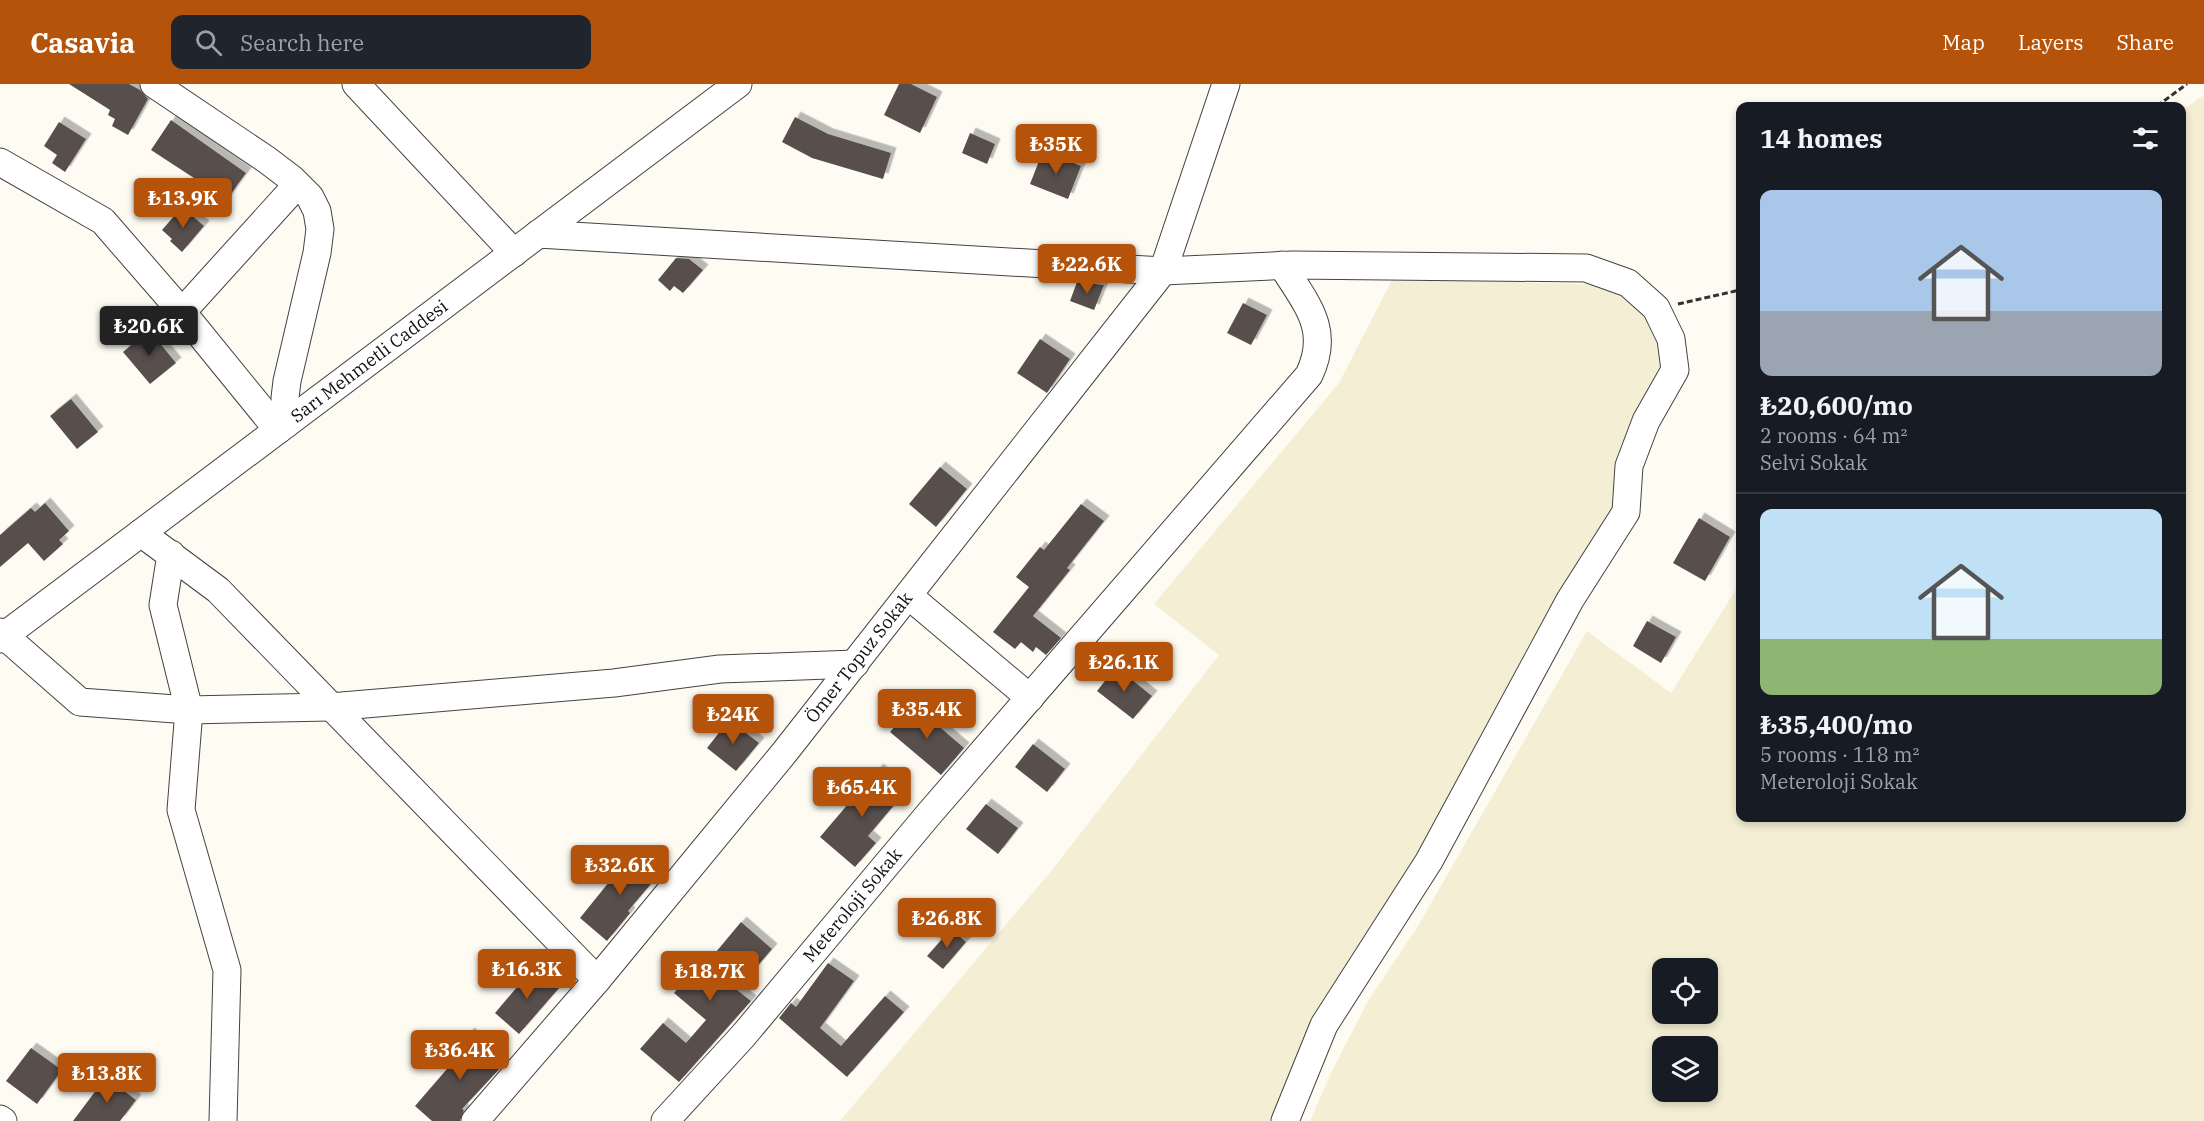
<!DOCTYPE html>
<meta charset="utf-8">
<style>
:root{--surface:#171b24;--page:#20242c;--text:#f1f3f6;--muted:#9ea1a6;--line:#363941;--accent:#b45309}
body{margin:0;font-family:"IBM Plex Serif",serif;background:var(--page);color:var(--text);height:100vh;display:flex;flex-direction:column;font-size:22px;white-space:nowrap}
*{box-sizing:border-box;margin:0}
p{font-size:20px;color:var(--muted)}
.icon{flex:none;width:33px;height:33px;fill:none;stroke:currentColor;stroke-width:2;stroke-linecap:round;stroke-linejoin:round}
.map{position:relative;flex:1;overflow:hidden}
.sheet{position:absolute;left:1736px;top:18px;width:450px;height:720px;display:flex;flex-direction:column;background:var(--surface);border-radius:12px;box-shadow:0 3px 9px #0003}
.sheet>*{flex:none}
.tools{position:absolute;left:1652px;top:874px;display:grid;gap:12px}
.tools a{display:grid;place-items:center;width:66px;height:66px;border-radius:12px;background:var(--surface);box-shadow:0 3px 9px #0003;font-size:30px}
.price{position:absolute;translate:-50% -51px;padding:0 14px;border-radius:6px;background:var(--accent);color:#fff;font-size:20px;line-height:39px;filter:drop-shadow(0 2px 3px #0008)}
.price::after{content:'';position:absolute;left:50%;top:36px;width:18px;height:14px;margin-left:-9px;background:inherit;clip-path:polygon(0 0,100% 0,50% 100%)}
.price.selected{background:#222;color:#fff}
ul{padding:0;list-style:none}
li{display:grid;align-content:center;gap:12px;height:318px;padding:0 24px}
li+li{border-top:2px solid var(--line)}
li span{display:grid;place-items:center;height:186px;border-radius:12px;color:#555}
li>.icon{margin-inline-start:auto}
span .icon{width:108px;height:108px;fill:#fffc;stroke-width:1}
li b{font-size:26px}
h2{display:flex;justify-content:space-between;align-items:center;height:72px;padding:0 24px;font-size:26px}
header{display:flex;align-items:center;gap:36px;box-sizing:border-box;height:84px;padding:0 30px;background:var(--accent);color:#fff}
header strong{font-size:28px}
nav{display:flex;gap:33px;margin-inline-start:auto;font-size:21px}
.search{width:420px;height:54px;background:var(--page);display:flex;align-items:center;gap:15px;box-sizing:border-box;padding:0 21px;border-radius:12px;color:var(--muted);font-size:22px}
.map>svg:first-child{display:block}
.farmland{fill:#f4efd4;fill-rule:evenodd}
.building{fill:#58504d;filter:url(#shadow)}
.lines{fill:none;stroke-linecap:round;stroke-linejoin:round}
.minor-casing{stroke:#434343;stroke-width:29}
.path{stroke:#323232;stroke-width:3;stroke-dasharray:6 3;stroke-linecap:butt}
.minor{stroke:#fff;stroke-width:27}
.labels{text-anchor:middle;stroke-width:6;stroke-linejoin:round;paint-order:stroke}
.street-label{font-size:18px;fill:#101010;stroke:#fff}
</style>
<header>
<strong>Casavia</strong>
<div class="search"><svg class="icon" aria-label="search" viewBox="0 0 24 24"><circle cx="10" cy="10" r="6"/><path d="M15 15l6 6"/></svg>Search here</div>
<nav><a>Map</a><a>Layers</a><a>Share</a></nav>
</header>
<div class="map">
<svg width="2204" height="1037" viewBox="0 0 2204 1037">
<defs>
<filter id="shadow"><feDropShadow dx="5.5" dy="-5.5" stdDeviation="0" flood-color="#0004"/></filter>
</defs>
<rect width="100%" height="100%" fill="#fefbf3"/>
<path class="farmland" d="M2204 11V1037H1310L1331 989 1368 917 1418 842 1587 547 1671 609 1740 499V734H2181V27ZM1662 885H1707V930H1662ZM1662 963H1707V1008H1662Z
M1393 194 1611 201 1657 242 1662 288 1638 362 1586 493 1290 1011 1286 1037H840L1052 786 1219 571 1154 520 1339 299Z"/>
<path class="building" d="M69 0H129L140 6 148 15 128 51 112 42 115 35 108 31 110 26Z
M899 0H911L937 13 920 49 884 31Z
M795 33 828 50 891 69 883 95 812 74 782 58Z
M171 36 246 89 225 118 197 96 151 66Z
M59 38 86 55 65 88 52 79 57 71 44 62Z
M970 49 995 60 987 80 962 69Z
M1043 67 1081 82 1068 115 1030 100Z
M182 123 204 142 182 168 170 157 172 155 162 146Z
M676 174 689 175 703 186 683 209 674 202 670 207 658 196Z
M1077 198 1104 201 1094 226 1070 217Z
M1243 219 1267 231 1251 261 1227 249Z
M149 246 176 279 150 300 123 268Z
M1040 255 1070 275 1047 309 1017 289Z
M71 315 98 348 77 365 50 332Z
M940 383 967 405 936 443 909 420Z
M45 419 69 447 59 456 63 460 44 477 28 459 0 483V451L31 424 35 428Z
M1081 420 1104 437 1067 484 1070 486 1033 532 1061 554 1046 571 1036 563 1033 568 1021 558 1015 565 993 548 1029 503 1016 493 1040 463 1044 466Z
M1699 434 1730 453 1705 497 1673 479Z
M1647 537 1676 553 1661 579 1633 562Z
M1116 583 1152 612 1133 635 1097 607Z
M914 621 964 664 941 691 890 648Z
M729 636 759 659 736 687 707 664Z
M1033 660 1065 685 1047 708 1015 683Z
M878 685 905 708 868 752 876 759 855 783 820 753Z
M986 720 1018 744 998 770 966 745Z
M634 767 660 789 628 827 630 829 607 857 580 834Z
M741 838 772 865 737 906 751 917 679 998 640 965 663 939 686 959 706 936 674 909 697 882 701 886Z
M951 845 966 858 943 885 927 872Z
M828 879 854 897 820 944 841 962 885 912 904 928 847 993 779 934 791 919 796 923Z
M534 883 559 904 519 950 495 929Z
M469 949 504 980 462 1025 464 1026 460 1037H432L415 1022 447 985 442 981Z
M31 964 62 986 37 1020 6 997Z
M106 993 136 1016 120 1037H73Z"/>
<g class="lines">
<defs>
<g id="minor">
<path d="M154 0 267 76 292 95 310 113 317 127 320 145 317 169 287 297 285 314 286 340"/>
<path d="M356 0 514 169"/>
<path d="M0 78 103 137 182 228 278 346"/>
<path d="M538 150 1163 187 1293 181 1586 184 1628 199 1656 224 1671 255 1675 286 1646 337 1629 382 1626 428 1570 516 1429 777 1324 941 1285 1037"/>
<path d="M182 228 297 101"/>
<path d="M141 449 218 506 597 896"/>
<path d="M171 470 163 521 189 626 181 726 227 886 223 1037"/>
<path d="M909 512 1030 614"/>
<path d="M0 548 80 618 189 626 330 623 614 599 720 585 855 580"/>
<path id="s1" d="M0 555 738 0"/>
<path d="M0 1035 3 1037"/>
<path id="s2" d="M475 1037 597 896 784 669 1163 187 1226 0"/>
<path id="s3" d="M665 1037 743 952 929 730 1309 291C1331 245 1306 220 1282 181"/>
</g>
</defs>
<use href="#minor" class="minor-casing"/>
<path class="path" d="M2157 22 2187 0
M1678 220 1740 206"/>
<use href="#minor" class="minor"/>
</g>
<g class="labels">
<g class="street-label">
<text dy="6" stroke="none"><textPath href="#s1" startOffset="462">Sarı Mehmetli Caddesi</textPath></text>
<text dy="6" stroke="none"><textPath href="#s2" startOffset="602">Ömer Topuz Sokak</textPath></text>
<text dy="6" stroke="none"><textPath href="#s3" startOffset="286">Meteroloji Sokak</textPath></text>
</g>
</g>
</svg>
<div class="tools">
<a><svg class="icon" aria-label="locate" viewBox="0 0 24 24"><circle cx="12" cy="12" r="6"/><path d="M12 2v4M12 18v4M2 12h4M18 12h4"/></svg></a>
<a><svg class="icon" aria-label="layers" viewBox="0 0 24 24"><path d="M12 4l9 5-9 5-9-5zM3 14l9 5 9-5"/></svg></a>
</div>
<b class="price" style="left:1056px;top:91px">₺35K</b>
<b class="price" style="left:183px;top:145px">₺13.9K</b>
<b class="price" style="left:1087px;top:211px">₺22.6K</b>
<b class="price selected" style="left:149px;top:273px">₺20.6K</b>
<b class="price" style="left:1124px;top:609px">₺26.1K</b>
<b class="price" style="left:927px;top:656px">₺35.4K</b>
<b class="price" style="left:733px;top:661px">₺24K</b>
<b class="price" style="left:862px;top:734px">₺65.4K</b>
<b class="price" style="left:620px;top:812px">₺32.6K</b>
<b class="price" style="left:947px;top:865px">₺26.8K</b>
<b class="price" style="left:527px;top:916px">₺16.3K</b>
<b class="price" style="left:710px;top:918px">₺18.7K</b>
<b class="price" style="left:460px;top:997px">₺36.4K</b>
<b class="price" style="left:107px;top:1020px">₺13.8K</b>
<section class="sheet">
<h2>14 homes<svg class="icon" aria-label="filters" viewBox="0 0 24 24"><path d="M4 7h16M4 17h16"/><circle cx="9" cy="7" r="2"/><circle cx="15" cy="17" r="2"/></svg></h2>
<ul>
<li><span style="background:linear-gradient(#a9c7e8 65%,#9aa5b1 0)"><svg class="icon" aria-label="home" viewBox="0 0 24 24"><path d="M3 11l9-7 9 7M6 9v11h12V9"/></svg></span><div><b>₺20,600/mo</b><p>2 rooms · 64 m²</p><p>Selvi Sokak</p></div></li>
<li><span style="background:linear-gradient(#bfe0f5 70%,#8fb573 0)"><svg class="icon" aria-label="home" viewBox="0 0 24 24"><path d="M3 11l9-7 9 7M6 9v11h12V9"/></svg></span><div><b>₺35,400/mo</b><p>5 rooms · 118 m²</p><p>Meteroloji Sokak</p></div></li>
</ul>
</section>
</div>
